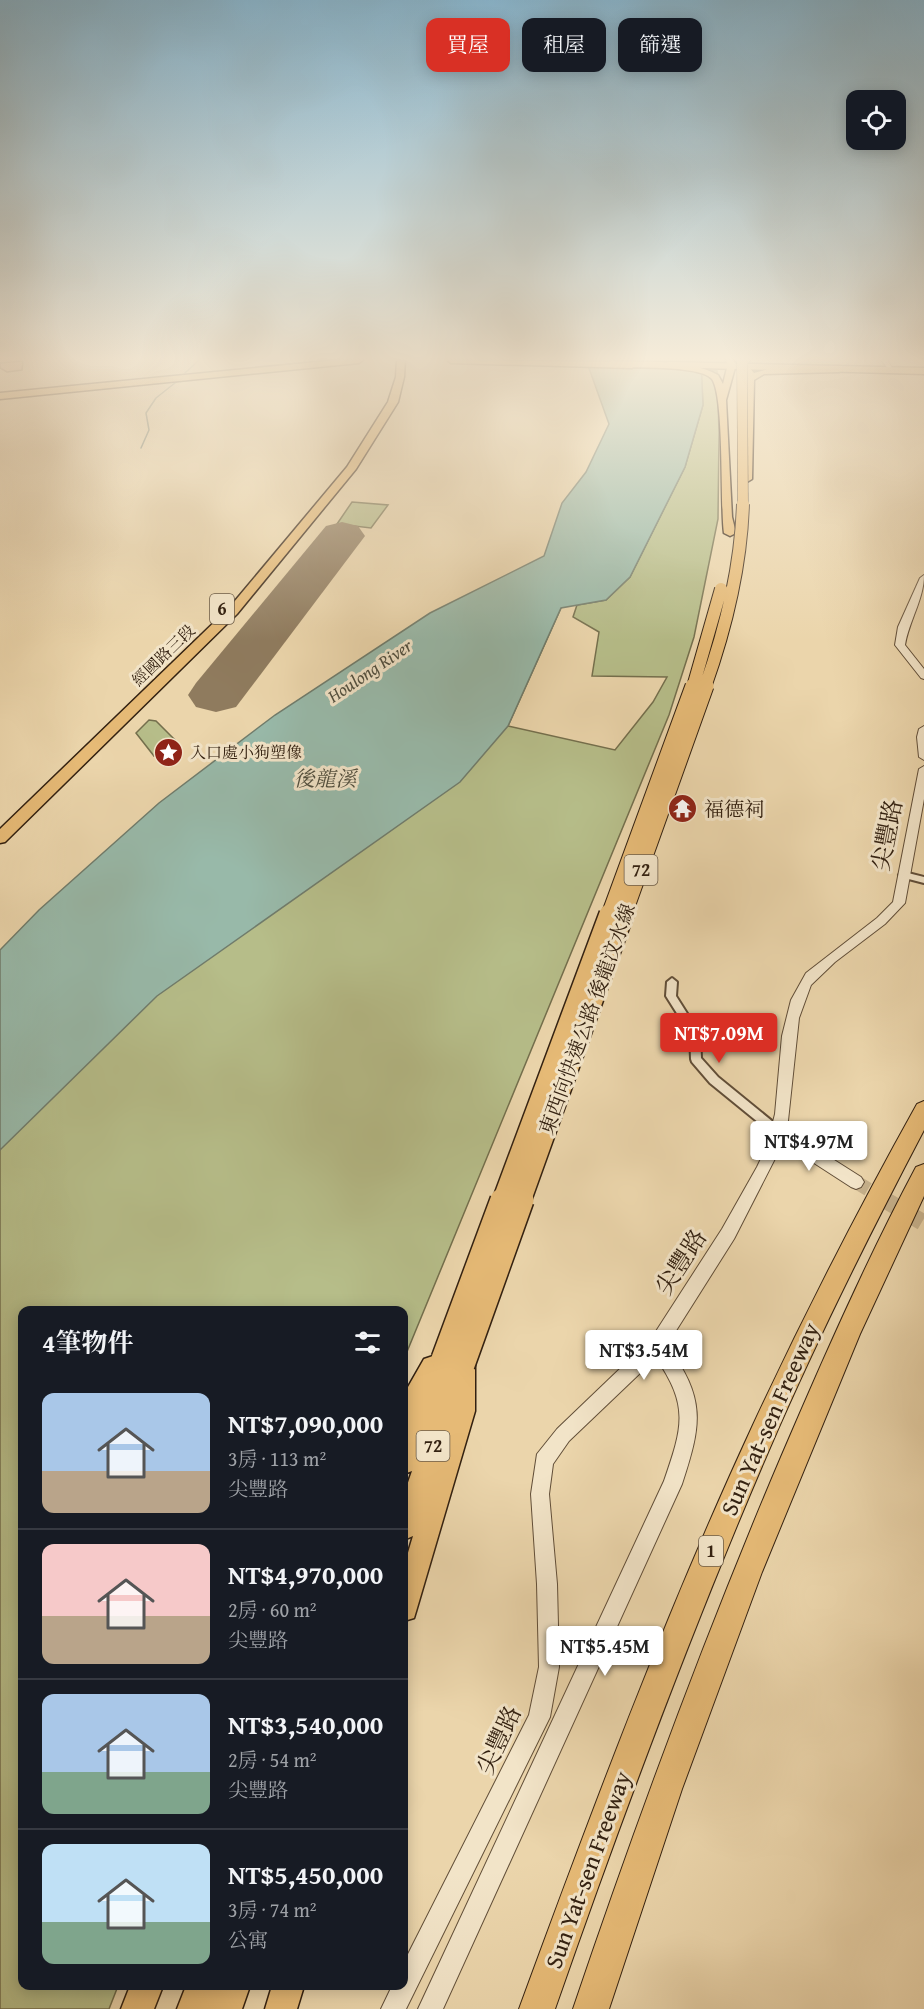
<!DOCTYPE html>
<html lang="zh-TW">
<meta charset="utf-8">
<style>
:root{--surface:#171b24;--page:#20242c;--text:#f1f3f6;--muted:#9ea1a6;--line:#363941;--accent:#d93025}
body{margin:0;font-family:"Gentium Book Plus","Noto Serif TC",serif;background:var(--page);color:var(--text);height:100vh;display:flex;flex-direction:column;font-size:22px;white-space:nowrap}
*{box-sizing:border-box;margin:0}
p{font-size:20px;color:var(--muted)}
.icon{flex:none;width:33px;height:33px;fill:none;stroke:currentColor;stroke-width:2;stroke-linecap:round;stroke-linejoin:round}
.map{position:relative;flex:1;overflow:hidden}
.panel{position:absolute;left:18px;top:1306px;width:390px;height:684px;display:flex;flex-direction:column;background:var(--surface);border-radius:12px;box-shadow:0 3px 15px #0003}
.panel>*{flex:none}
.guide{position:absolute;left:426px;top:18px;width:408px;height:54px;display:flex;gap:12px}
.fabs{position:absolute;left:846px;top:90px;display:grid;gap:12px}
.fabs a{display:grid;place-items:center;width:60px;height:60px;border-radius:12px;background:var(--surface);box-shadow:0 3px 15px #0003;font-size:30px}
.price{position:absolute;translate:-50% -51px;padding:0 14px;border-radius:6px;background:#fff;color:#222;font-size:20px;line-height:39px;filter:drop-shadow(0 2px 3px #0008)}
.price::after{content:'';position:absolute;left:50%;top:36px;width:18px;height:14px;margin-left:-9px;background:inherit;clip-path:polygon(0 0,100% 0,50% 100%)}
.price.selected{background:var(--accent);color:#fff}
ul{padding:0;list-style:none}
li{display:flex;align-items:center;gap:18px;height:150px;padding:0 24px}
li+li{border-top:2px solid var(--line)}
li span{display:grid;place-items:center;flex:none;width:168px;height:120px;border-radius:12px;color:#555}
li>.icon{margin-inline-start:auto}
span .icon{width:72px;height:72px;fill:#fffc;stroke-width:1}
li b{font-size:26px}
h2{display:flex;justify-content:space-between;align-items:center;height:72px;padding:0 24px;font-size:26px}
.pill{padding:0 21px;border-radius:12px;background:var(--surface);box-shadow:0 3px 15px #0003;font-size:21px;line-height:54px}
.pill.selected{background:var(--accent);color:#fff}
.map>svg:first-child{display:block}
.green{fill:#b6bd89;stroke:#746f4d;stroke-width:1.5}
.water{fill:#98b9a9;stroke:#707c6c;stroke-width:1.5}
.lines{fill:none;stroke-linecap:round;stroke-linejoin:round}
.stream{stroke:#707c6c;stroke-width:1.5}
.runway{fill:#8f7b5e;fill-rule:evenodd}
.building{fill:#e2a689;stroke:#332111;stroke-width:1.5}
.tertiary-tunnel-far1{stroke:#c6b18c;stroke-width:14;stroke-dasharray:14 7;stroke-linecap:butt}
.tertiary-tunnel{stroke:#c6b18c;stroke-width:17;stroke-dasharray:17 9;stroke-linecap:butt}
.minor-casing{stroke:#614e38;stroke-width:4}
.tertiary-casing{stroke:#614e38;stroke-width:2}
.primary-casing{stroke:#332111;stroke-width:3}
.trunk-casing{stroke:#332111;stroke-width:3}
.motorway-casing{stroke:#332111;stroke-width:2}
.minor{fill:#f2e4c8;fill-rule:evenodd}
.tertiary{fill:#f2e4c8;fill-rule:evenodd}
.primary{fill:#e6ba76;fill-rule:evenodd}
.trunk{fill:#e6ba76;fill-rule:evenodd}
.motorway{fill:#e6ba76;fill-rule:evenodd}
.trunk-bridge-far4-casing{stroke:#332111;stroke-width:11;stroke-linecap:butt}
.trunk-bridge-far3-casing{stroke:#332111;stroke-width:14;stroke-linecap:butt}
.trunk-bridge-far2-casing{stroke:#332111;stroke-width:17;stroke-linecap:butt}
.trunk-bridge-far1-casing{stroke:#332111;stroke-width:22;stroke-linecap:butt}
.trunk-bridge-casing{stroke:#332111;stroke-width:26;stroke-linecap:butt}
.trunk-bridge-far4{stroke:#e6ba76;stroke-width:10}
.trunk-bridge-far3{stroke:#e6ba76;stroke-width:12}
.trunk-bridge-far2{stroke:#e6ba76;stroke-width:15}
.trunk-bridge-far1{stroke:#e6ba76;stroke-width:19}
.trunk-bridge{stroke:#e6ba76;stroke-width:23}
.labels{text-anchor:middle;stroke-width:6;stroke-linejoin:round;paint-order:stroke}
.far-street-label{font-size:16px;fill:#332111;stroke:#f2e4c8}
.far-poi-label{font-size:16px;fill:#332111;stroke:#f2e4c8;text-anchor:start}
.shield{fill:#f2e4c8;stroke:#6c5c48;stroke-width:1.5}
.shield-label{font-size:18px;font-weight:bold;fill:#332111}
.far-water-label{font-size:18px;font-style:italic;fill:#514f3f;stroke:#f2e4c8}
.poi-label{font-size:20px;fill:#332111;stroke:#f2e4c8;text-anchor:start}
.street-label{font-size:20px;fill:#332111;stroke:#f2e4c8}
.water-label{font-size:21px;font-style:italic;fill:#514f3f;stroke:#f2e4c8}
.near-street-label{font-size:24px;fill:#332111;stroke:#f2e4c8}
</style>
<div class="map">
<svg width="924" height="2009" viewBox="0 0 924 2009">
<rect width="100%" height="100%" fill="#ebd5ab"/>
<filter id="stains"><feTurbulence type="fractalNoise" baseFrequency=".00333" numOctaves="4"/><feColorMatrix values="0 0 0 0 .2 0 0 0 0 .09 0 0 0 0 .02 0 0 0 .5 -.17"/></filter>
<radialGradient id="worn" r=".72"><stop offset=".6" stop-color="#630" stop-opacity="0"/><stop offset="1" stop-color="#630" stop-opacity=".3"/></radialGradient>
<path class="green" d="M701 369 717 371 719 433 718 519 694 637 669 715 404 1359V1311H22V1986H118L109 2009H0V1048L561 608 508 726 615 750 653 702 667 677 592 676 599 632 573 617 577 605 606 600 630 577 685 467 703 405Z
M352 502 388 505 371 528 337 524Z
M149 720 156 721 179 744 178 747 154 756 136 733Z"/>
<path class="water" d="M586 360H701L703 405 685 467 630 577 606 600 561 608 508 726 460 782 157 996 0 1150V950L39 910 159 803 275 715 430 613 544 556 562 503 586 472 609 424Z"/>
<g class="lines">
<path class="stream" d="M185 373 199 360
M141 448 149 430 146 413 156 398 180 379"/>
<path class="runway" d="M342 522 358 526 365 536 236 707 216 712 196 707 188 695 196 683 326 526Z"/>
</g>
<path class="building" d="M23 361 22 370 7 372 0 368V363Z"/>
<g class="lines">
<path class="tertiary-tunnel-far1" d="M856 1182 888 1201"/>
<path class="tertiary-tunnel" d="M885 1200 924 1223"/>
<defs>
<path id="minor" d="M904 872 924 877V883L901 877 899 875 901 873Z
M672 978 677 982 676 996 700 1034 701 1058 718 1077 783 1130 785 1133 783 1136 779 1138 775 1136 710 1083 692 1062 691 1059 690 1034 666 996 667 982Z"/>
<path id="tertiary" d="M881 360H887L894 371H890Z
M924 575C924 599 909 621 905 645L924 669V679L921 678 895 645 898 627 920 578Z
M924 726V760L919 757 917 737 919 729Z
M924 766V799L905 903 885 924 835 962 811 985 799 1018 787 1130 861 1177 864 1182 861 1187 856 1189 851 1187 783 1143 734 1239 667 1345C706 1399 702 1423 682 1484L443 2009H418L664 1481C682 1428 690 1407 656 1358L569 1441 553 1464 549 1494 557 1584 559 1667 550 1717 406 2009H381L392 1986H404V1962L529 1715 539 1667 537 1584 531 1494 537 1454 557 1429 651 1339 722 1229 757 1167 767 1146 775 1114 782 1036 791 1000 806 973 877 918 893 902 919 769Z"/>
<path id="primary" d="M337 360H363L359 363 0 399V393Z
M397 360H405L404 377 398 402 356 469 237 614 5 842 0 843V829L229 608 347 467 388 402 396 377Z
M447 360 632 362 636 365 632 368 451 363Z
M669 362 924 368V374L666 367V363Z"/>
<path id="trunk" d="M725 360H733L736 364 726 400 732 517 736 533 730 536 724 533C720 506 725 391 711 378 696 365 632 368 611 367L607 364 611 361C646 363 686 358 718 375L723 384 728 364Z
M742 360H750L747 365 754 373 772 368 839 366 843 369 839 372 764 374 754 380 752 479 747 482 742 479 746 373 739 365Z
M443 1348 451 1351 454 1358 463 1354 471 1357 475 1365V1411L417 1608 414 1618 404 1621V1566L413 1536 404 1540V1494L412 1471 404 1474V1394L424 1359 433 1356 435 1351Z
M130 1986H163L154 2009H121Z
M186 1986H250L242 2009H177Z
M272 1986H304L297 2009H265Z"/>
<path id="motorway" d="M924 1101V1130C869 1235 816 1341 769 1450 690 1633 621 1820 555 2009H519C591 1813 664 1617 752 1427 803 1317 858 1210 917 1104Z
M924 1164V1196L860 1334 762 1572 682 1789 609 2009H573C636 1823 704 1638 781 1457 823 1359 866 1261 916 1167Z"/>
</defs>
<use href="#minor" class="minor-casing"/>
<use href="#tertiary" class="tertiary-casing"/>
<use href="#primary" class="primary-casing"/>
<use href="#trunk" class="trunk-casing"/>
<use href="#motorway" class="motorway-casing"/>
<use href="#minor" class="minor"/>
<use href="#tertiary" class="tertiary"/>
<use href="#primary" class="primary"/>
<use href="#trunk" class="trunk"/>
<use href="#motorway" class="motorway"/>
<defs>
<path id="trunk-bridge-far4" d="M742 360 743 505"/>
<path id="trunk-bridge-far3" d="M693 687 721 589
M705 687C726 628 741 567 743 504"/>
<path id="trunk-bridge-far2" d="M609 915 693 686
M624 915 706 686"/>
<path id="trunk-bridge-far1" d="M502 1201 609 914
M521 1201 624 914"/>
<path id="trunk-bridge" d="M443 1359 502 1200
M463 1365 522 1200"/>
</defs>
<use href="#trunk-bridge-far4" class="trunk-bridge-far4-casing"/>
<use href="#trunk-bridge-far3" class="trunk-bridge-far3-casing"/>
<use href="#trunk-bridge-far2" class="trunk-bridge-far2-casing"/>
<use href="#trunk-bridge-far1" class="trunk-bridge-far1-casing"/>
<use href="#trunk-bridge" class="trunk-bridge-casing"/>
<use href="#trunk-bridge-far4" class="trunk-bridge-far4"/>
<use href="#trunk-bridge-far3" class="trunk-bridge-far3"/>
<use href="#trunk-bridge-far2" class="trunk-bridge-far2"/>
<use href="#trunk-bridge-far1" class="trunk-bridge-far1"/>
<use href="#trunk-bridge" class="trunk-bridge"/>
</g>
<linearGradient id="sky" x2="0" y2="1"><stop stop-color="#88b6cf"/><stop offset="0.56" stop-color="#f6ecd9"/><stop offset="1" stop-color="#f6ecd9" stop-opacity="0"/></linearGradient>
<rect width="924" height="641" fill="url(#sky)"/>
<defs>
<symbol id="sight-disc" viewBox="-11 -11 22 22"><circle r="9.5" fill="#8f2418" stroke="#f2e4c8"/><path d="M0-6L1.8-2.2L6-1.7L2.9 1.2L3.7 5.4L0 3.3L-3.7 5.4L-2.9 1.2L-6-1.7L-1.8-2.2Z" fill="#fff"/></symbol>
<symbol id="temple-disc" viewBox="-11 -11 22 22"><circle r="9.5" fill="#8f2418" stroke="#f2e4c8"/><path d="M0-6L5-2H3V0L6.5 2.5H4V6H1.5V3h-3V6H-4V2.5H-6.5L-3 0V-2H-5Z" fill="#fff"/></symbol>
</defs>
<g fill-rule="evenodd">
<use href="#sight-disc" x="152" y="736" width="33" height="33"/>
<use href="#temple-disc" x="666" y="792" width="33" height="33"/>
</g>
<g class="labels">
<g class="far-street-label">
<text transform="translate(163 655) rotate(-44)" y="6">經國路三段</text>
</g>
<g class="far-poi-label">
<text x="190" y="758">入口處小狗塑像</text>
</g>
<g class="shield">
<rect x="210" y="594" width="24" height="30" rx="4.5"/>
<rect x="624.5" y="855" width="33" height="30" rx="4.5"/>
<rect x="416.5" y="1431" width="33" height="30" rx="4.5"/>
<rect x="699" y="1536" width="24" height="30" rx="4.5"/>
</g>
<g class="shield-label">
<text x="222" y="615">6</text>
<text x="641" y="876">72</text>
<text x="433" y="1452">72</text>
<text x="711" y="1557">1</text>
</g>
<g class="far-water-label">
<text transform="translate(370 671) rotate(-34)" y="6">Houlong River</text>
</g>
<g class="poi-label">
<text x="704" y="816">福德祠</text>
</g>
<g class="street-label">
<text transform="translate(587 1019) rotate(-70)" y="7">東西向快速公路 後龍汶水線</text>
</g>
<g class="water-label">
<text x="325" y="786">後龍溪</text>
</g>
<g class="near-street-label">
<text transform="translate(887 835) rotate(-79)" y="8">尖豐路</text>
<text transform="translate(681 1262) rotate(-57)" y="8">尖豐路</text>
<text transform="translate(770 1419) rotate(-66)" y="8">Sun Yat-sen Freeway</text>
<text transform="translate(499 1740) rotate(-65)" y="8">尖豐路</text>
<text transform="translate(588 1870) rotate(-70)" y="8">Sun Yat-sen Freeway</text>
</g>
</g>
<rect width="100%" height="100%" filter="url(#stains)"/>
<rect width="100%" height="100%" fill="url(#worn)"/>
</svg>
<div class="fabs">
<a><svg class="icon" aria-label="locate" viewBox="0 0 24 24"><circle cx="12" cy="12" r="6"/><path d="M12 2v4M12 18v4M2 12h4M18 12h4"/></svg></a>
</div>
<b class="price selected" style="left:719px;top:1064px">NT$7.09M</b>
<b class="price" style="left:809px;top:1172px">NT$4.97M</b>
<b class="price" style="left:644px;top:1381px">NT$3.54M</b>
<b class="price" style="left:605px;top:1677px">NT$5.45M</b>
<div class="guide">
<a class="pill selected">買屋</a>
<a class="pill">租屋</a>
<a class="pill">篩選</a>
</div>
<section class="panel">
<h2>4筆物件<svg class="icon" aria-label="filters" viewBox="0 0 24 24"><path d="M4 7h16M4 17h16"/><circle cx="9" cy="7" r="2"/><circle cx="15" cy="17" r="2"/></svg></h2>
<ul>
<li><span style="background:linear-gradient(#a9c7e8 65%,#b9a48a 0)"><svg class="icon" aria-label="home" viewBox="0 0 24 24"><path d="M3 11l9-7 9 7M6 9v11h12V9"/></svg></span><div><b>NT$7,090,000</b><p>3房 · 113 m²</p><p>尖豐路</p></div></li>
<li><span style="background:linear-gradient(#f6c9c9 60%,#b9a48a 0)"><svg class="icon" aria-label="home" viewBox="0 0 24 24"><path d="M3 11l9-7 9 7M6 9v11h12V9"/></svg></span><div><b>NT$4,970,000</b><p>2房 · 60 m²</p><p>尖豐路</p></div></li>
<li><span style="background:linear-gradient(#a9c7e8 65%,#7fa58c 0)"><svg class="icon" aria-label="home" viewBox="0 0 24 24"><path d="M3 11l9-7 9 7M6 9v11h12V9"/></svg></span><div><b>NT$3,540,000</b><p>2房 · 54 m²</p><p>尖豐路</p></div></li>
<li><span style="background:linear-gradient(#bfe0f5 65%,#7fa58c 0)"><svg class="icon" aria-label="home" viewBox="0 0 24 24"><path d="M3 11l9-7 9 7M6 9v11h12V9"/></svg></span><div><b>NT$5,450,000</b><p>3房 · 74 m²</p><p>公寓</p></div></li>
</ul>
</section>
</div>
